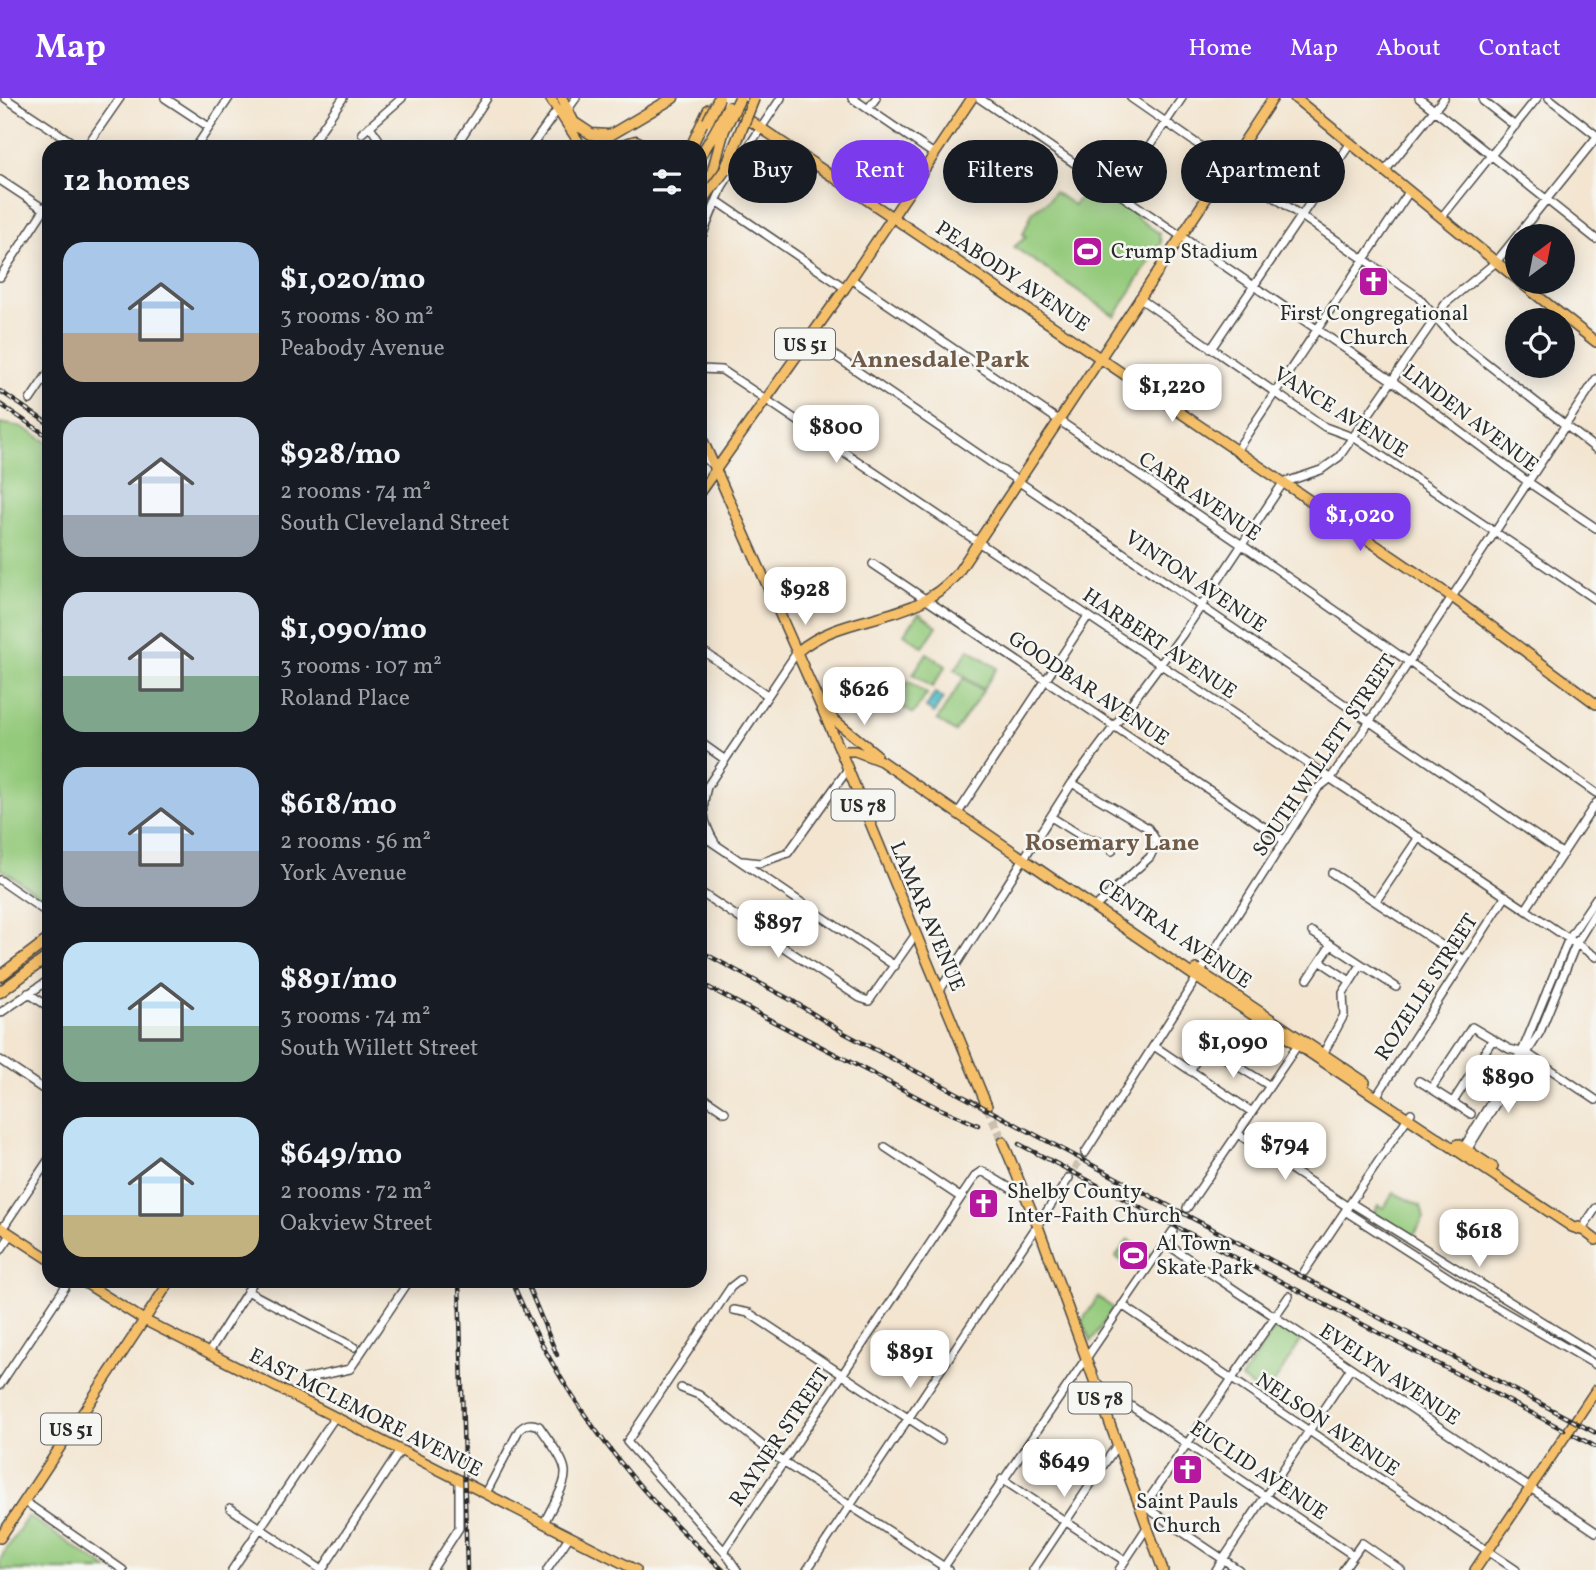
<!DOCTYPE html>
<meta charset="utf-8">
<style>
:root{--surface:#171b24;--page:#242831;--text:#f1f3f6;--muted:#9ea1a6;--accent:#7c3aed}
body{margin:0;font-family:Vollkorn,serif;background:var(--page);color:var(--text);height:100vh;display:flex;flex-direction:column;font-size:26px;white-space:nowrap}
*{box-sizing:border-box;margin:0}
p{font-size:23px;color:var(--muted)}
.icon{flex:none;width:38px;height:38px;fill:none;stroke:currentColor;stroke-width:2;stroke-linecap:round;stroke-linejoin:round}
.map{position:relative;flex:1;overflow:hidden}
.drawer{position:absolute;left:42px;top:42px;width:665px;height:1148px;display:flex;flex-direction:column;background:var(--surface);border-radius:21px;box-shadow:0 4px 18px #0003}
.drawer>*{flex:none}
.hud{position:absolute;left:728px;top:42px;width:665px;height:63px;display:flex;gap:14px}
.needle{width:46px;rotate:32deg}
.tools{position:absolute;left:1505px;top:126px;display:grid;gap:14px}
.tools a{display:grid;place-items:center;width:70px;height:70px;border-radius:50%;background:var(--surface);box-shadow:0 4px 18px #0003;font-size:35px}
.price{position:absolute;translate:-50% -60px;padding:0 16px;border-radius:14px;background:#fff;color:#222;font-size:23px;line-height:46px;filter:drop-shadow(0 2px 4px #0008)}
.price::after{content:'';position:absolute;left:50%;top:42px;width:21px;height:16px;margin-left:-10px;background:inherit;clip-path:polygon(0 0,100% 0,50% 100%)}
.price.selected{background:var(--accent);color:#fff}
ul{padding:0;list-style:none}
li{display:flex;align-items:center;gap:21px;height:175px;padding:0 21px}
li span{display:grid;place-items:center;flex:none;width:196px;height:140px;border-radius:21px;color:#555}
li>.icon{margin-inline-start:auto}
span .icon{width:84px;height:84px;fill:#fffc;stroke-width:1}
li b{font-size:30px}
h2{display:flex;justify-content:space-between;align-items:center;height:84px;padding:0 21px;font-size:30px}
.tag{padding:0 24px;border-radius:32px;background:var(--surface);box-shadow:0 4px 18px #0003;font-size:24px;line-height:63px}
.tag.selected{background:var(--accent);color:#fff}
header{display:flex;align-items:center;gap:42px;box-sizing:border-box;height:98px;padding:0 35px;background:var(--accent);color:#fff}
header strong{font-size:33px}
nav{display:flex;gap:38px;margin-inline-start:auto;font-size:24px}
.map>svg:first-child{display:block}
.green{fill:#94ca7c;stroke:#607a54;stroke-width:2}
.water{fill:#4bb9c5;stroke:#3b7278;stroke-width:2}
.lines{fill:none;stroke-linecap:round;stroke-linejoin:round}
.minor-tunnel{stroke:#cbc0af;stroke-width:7;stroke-dasharray:7 3.5;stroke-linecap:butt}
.major-tunnel{stroke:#cbc0af;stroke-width:9;stroke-dasharray:9 4.5;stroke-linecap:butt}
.minor-casing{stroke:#494744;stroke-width:10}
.major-casing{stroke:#494744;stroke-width:12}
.highway-casing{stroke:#494744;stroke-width:13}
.minor{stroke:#fff;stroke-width:7}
.major{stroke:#f6c06b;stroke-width:9}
.highway{stroke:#f6c06b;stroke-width:10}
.rail-casing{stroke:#2b2b2b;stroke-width:4.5}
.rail{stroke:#f6f6f2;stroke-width:2;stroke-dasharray:5;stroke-linecap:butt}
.highway-bridge-casing{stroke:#494744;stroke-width:13;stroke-linecap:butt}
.highway-bridge{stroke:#f6c06b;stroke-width:10}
.labels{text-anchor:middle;stroke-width:5;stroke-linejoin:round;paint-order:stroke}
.shield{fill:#f6f6f2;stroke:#686867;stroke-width:2}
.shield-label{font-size:19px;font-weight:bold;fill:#2b2b2b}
.poi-label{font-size:21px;fill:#2b2b2b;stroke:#f6f6f2;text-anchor:start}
.street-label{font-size:21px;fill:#2b2b2b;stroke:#f6f6f2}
.quarter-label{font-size:24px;font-weight:bold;fill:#705b49;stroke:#f6f6f2}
</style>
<header>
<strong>Map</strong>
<nav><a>Home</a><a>Map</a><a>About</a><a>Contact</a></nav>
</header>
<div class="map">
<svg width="1596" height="1472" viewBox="0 0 1596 1472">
<rect width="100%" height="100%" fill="#f6f6f2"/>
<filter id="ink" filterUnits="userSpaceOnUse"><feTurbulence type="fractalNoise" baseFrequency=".0143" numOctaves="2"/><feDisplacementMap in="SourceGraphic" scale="14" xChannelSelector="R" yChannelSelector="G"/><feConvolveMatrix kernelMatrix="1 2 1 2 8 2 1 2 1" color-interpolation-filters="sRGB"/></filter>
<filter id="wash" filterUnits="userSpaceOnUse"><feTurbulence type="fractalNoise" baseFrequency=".00686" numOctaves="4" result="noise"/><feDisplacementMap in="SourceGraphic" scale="28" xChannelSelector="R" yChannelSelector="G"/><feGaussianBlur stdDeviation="1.57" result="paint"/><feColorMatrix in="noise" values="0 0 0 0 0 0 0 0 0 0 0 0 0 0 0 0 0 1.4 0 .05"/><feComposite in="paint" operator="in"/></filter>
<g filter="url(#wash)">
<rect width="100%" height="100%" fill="#f3e5d0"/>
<path class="green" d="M1095 88 1138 118 1137 120 1159 135 1161 145 1115 218 1014 149 1026 139 1023 136 1033 113 1048 103 1054 94 1074 107 1082 96 1087 99Z
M0 325 22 329 49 345V804L0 770Z
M919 515 937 528 923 549 904 536Z
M969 551 997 570 983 591 955 572Z
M927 555 946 568 932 589 913 576Z
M964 580 983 593 955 634 937 622Z
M908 583 927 596 913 616 895 604Z
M1394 1095 1421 1108 1424 1120 1412 1140 1374 1115 1378 1107 1383 1110Z
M1128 1141 1150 1156 1138 1174 1116 1159Z
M1098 1199 1113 1210 1091 1244 1082 1223Z
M1277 1227 1301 1242 1266 1298 1241 1281Z
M28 1418 109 1472H0V1461Z"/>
<path class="water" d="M935 595 943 600 934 615 926 610Z"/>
</g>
<g filter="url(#ink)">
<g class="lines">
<path class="minor-tunnel" d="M1069 1080 1085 1055"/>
<path class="major-tunnel" d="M987 1008 1003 1044"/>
<defs>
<path id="minor" d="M5 0 79 49
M165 0 209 29
M852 0 934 56
M979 0 1394 284 1528 384 1596 430
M1131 0 1417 198 1453 239 1596 351
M1419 0 1596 141
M1549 0 1596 37
M1483 3 1515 28
M569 10 576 0
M868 11 876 0
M371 30 384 49
M362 35 402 0
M86 49 120 0
M196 49 229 0
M309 49 343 0
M455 49 487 0
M531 49 558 11
M1385 73 1444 0
M0 82 44 111
M1118 95 1182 0
M717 103 845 190
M1441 120 1537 0
M700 143 723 87 781 0
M0 179 49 104
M851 181 1242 447 1596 695
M1139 200 1325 329 1355 340 1596 502
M809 240 1563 756
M1211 251 1350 46
M700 271 722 272 1596 859
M30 302 49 274
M1236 353 1409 94
M700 358 714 367
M873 466 1285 743
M700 551 767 597
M700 644 724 661
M1072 685 1148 730 1157 744 1150 759 1095 809
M958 715 1088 518
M1051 719 1080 737 1106 746 1112 753
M700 736 895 868
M714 743C703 724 701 711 707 689L797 554
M743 763 760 765 788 755 848 671
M1332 775 1464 862
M0 782 49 816
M700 794 860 900 869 903 916 836
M1376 803 1419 739
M1526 811 1596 705
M1312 834 1396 889
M1320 863 1350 883
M1308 881 1331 847
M940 892 1072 685 1182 537 1283 385 1321 372 1339 359 1446 205 1496 164 1596 40
M28 895 49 909
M0 915 49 882
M1154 948 1252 1014
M1528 956 1596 1002
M1322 958 1344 917 1343 895 1361 867
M0 962 49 995
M1190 973 1199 957 1213 953 1270 988
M1419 983 1471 1016
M1431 991 1472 929 1509 951 1521 954
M700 997 725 1014
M1376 999 1506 798
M1453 1004 1493 941
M1238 1036 1348 1109
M885 1049 960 1099
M1462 1052 1523 951 1569 840 1596 800
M1466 1054 1540 934 1576 846 1596 813
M1085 1055 1318 690 1331 680 1370 623 1596 281
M1351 1105 1596 1257
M1187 1110 1299 945
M1345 1113 1479 1199 1596 1267
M2 1131 49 1061
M1581 1132 1596 1110
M1165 1145 1596 1434
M0 1153 11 1137
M1304 1174 1411 1015
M247 1193 354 1249
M1122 1207 1516 1472
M734 1212 749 1215 941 1342
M209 1254 254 1183
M304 1281 350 1271 409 1183
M1095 1284 1353 1457
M0 1287 69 1183
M681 1290 699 1297 783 1364 949 1472
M1002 1381 1125 1463
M486 1395 519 1332C526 1326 530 1324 539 1328 575 1379 571 1371 544 1425
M24 1403 123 1472
M1144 1408 1239 1472
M230 1410 322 1472
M1142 1411 1289 1198
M724 1453 976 1077 982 1073 1010 1090 1024 1093
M232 1472 335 1319
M322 1472 400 1353
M432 1472 459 1430V1381
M547 1472 569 1439
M737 1472 724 1453 627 1344 731 1189 740 1182
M807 1472 1069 1080
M942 1472 1173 1133
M1033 1472 1117 1347
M1119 1472 1148 1428
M1216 1472 1351 1270
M1343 1472 1362 1445 1401 1472"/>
<path id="major" d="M550 0 582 49
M562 0 577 30
M1295 0 1517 181
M730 9 1452 499 1596 606
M1520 184 1596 244
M700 336 838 647 987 1008
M700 394 845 190 972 0
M797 554C847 512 911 529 957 476L1273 0
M827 616 876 656
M841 653H855L881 663 1206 886 1572 1129 1581 1132
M1196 871 1365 984
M1003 1044 1038 1128 1163 1472
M1458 1046 1493 1069
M0 1129 49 1161
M1579 1129 1596 1142
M82 1183 144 1222 636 1472
M0 1440 170 1183
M1475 1472 1596 1292"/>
<path id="highway" d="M576 26 591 36 608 37
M590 49 673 0
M616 49 636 43 648 49
M691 49 709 11
M700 59 717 30
M725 72 738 40
M700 118 724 32
M0 878 49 841
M0 894 49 858"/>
</defs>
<use href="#minor" class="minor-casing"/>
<use href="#major" class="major-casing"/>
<use href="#highway" class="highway-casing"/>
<use href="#minor" class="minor"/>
<use href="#major" class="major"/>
<use href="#highway" class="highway"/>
<defs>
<path id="rail" d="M0 293 49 326
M0 306 49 339
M700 853 791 902 844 935 1596 1335
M700 885 936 1009 978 1027
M1019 1046 1564 1332
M459 1183 467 1472
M512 1183C558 1295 633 1391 723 1472
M526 1183 557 1257
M1574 1337 1596 1349"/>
</defs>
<use href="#rail" class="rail-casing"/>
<use href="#rail" class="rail"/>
<defs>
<path id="highway-bridge" d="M708 23 719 0
M717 30 728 9
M724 32 740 0
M738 40 754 0
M700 106 725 72"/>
</defs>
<use href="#highway-bridge" class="highway-bridge-casing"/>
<use href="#highway-bridge" class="highway-bridge"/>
</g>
</g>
<defs>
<symbol id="stadium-square" viewBox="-11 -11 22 22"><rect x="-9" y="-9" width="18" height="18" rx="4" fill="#b5179e" stroke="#f6f6f2"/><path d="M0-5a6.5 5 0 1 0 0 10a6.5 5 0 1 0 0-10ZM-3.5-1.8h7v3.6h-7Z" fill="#fff"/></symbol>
<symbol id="church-square" viewBox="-11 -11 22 22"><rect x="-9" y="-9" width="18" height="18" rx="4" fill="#b5179e" stroke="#f6f6f2"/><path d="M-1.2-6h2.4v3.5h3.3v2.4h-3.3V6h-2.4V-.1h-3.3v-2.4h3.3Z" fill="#fff"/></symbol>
</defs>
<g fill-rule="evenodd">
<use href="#stadium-square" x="1070" y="136" width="35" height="35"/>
<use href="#church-square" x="1356" y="166" width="35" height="35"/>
<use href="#church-square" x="966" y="1088" width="35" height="35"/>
<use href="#stadium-square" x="1116" y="1140" width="35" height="35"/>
<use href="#church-square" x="1170" y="1354" width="35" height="35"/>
</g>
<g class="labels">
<g class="shield">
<rect x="775" y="230.5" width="60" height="31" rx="5"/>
<rect x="831.5" y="691.5" width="63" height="31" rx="5"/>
<rect x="1068.5" y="1284.5" width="63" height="31" rx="5"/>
<rect x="41" y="1315.5" width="60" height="31" rx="5"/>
</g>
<g class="shield-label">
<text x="805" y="253">US 51</text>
<text x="863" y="714">US 78</text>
<text x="1100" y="1307">US 78</text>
<text x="71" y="1338">US 51</text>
</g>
<g class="poi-label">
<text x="1111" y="160">Crump Stadium</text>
<text x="1374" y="222" text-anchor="middle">First Congregational<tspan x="1374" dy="24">Church</tspan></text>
<text x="1007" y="1100">Shelby County<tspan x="1007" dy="24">Inter-Faith Church</tspan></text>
<text x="1156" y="1152">Al Town<tspan x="1156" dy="24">Skate Park</tspan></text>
<text x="1187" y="1410" text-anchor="middle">Saint Pauls<tspan x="1187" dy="24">Church</tspan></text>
</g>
<g class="street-label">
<text transform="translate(1013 178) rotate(34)" y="7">PEABODY AVENUE</text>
<text transform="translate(1341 314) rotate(32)" y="7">VANCE AVENUE</text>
<text transform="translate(1471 320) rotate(37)" y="7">LINDEN AVENUE</text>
<text transform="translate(1200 398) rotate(34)" y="7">CARR AVENUE</text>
<text transform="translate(1196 483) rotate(34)" y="7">VINTON AVENUE</text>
<text transform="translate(1160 545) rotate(34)" y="7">HARBERT AVENUE</text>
<text transform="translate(1089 590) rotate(34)" y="7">GOODBAR AVENUE</text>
<text transform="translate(1324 657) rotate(-56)" y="7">SOUTH WILLETT STREET</text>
<text transform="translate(928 818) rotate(67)" y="7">LAMAR AVENUE</text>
<text transform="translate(1175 835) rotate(34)" y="7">CENTRAL AVENUE</text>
<text transform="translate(1426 889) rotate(-57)" y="7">ROZELLE STREET</text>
<text transform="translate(1390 1276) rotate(34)" y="7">EVELYN AVENUE</text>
<text transform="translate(366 1314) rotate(27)" y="7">EAST MCLEMORE AVENUE</text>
<text transform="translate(1328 1326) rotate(34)" y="7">NELSON AVENUE</text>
<text transform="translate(779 1339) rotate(-56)" y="7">RAYNER STREET</text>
<text transform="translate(1259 1372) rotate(34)" y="7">EUCLID AVENUE</text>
</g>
<g class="quarter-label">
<text x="940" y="269">Annesdale Park</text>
<text x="1112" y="752">Rosemary Lane</text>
</g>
</g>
</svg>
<div class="tools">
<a><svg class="needle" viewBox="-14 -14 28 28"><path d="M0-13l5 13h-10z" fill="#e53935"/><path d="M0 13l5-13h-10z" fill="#9ea1a6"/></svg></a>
<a><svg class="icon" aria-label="locate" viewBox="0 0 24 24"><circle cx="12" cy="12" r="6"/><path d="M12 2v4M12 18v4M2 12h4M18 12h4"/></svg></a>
</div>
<b class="price" style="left:1172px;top:326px">$1,220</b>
<b class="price" style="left:836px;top:367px">$800</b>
<b class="price selected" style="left:1360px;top:455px">$1,020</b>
<b class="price" style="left:805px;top:529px">$928</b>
<b class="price" style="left:864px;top:629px">$626</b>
<b class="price" style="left:778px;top:862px">$897</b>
<b class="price" style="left:1233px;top:982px">$1,090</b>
<b class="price" style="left:1508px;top:1017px">$890</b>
<b class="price" style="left:1285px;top:1084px">$794</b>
<b class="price" style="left:1479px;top:1171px">$618</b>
<b class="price" style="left:910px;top:1292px">$891</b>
<b class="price" style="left:1064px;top:1401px">$649</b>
<div class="hud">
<a class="tag">Buy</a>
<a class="tag selected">Rent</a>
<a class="tag">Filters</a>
<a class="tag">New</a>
<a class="tag">Apartment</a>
</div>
<section class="drawer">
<h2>12 homes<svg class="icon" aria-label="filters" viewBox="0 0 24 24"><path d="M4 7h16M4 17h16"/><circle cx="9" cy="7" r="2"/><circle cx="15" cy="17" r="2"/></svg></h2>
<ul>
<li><span style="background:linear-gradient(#a9c7e8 65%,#b9a48a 0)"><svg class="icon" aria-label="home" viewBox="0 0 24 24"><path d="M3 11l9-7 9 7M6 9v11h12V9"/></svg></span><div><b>$1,020/mo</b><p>3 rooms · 80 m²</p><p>Peabody Avenue</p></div></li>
<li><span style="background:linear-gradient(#c9d6e8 70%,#9aa5b1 0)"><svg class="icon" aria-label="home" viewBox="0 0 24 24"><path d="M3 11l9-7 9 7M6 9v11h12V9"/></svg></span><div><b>$928/mo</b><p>2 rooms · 74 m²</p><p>South Cleveland Street</p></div></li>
<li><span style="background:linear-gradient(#c9d6e8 60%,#7fa58c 0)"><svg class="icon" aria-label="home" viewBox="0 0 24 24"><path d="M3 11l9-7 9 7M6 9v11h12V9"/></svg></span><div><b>$1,090/mo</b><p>3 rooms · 107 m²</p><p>Roland Place</p></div></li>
<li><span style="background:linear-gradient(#a9c7e8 60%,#9aa5b1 0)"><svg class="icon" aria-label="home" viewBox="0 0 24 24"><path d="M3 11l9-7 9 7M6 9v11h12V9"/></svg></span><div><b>$618/mo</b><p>2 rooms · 56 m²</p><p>York Avenue</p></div></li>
<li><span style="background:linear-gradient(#bfe0f5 60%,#7fa58c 0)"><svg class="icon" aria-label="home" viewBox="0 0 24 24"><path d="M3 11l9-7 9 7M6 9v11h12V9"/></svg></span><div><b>$891/mo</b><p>3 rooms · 74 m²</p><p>South Willett Street</p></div></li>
<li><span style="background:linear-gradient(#bfe0f5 70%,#c2b280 0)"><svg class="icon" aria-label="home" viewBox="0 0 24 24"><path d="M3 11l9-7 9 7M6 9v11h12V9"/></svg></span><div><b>$649/mo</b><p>2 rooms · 72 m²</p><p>Oakview Street</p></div></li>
</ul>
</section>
</div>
